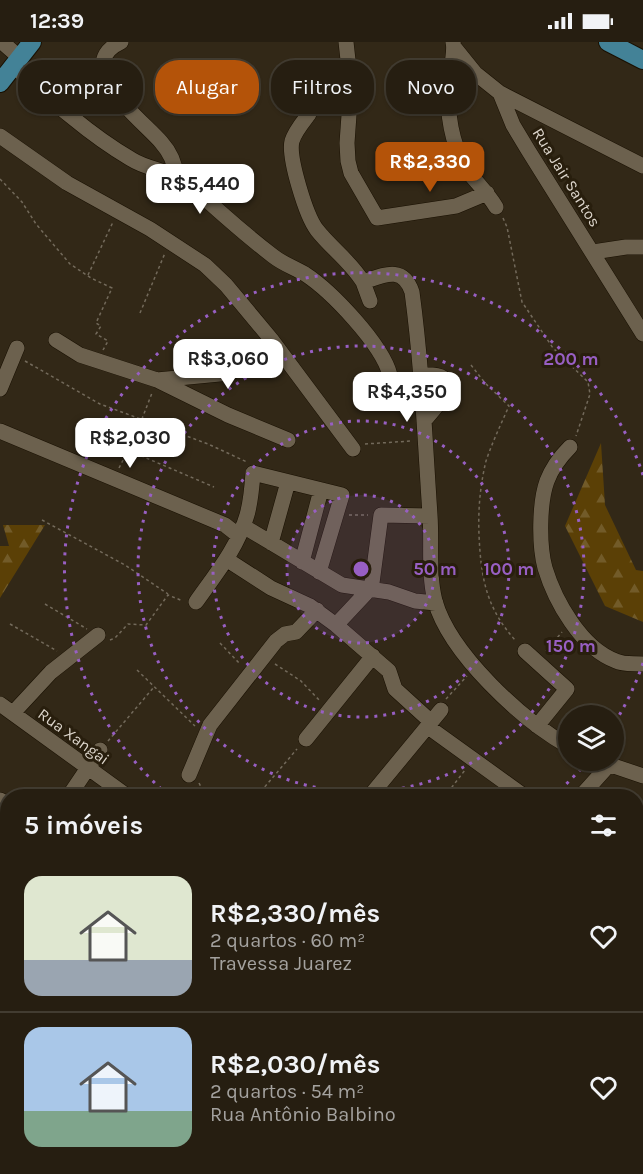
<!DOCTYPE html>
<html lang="pt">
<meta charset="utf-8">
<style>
:root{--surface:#261e11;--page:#322b1f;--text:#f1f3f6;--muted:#a4a29f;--line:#423c31;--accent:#b45309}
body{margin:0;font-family:Karla,sans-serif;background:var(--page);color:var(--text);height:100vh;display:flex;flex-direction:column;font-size:22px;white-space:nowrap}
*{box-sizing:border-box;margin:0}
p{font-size:20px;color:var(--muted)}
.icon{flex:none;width:33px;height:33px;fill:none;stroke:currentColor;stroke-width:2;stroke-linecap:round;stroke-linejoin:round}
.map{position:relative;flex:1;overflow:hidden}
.details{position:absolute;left:0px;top:747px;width:644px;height:386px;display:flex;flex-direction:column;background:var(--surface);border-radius:24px 24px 0 0;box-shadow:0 2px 4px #0004,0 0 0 2px var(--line)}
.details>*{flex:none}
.hud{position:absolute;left:18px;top:18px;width:608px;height:54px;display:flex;gap:12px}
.tools{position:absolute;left:558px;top:663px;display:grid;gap:12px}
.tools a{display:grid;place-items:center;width:66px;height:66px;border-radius:50%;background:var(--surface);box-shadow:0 2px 4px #0004,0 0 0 2px var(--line);font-size:30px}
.price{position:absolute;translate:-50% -51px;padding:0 14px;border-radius:12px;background:#fff;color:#222;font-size:20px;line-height:39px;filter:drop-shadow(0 2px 3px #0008)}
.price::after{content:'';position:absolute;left:50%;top:36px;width:18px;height:14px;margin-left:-9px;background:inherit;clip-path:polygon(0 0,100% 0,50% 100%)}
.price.selected{background:var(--accent);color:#fff}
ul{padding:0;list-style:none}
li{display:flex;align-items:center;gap:18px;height:150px;padding:0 24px}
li+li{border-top:2px solid var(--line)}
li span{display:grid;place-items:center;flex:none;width:168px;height:120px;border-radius:18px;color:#555}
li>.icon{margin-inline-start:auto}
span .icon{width:72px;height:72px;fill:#fffc;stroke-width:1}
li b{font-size:26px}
h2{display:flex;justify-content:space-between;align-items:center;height:72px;padding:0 24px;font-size:26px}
.pill{padding:0 21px;border-radius:24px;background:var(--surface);box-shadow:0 2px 4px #0004,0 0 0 2px var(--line);font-size:21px;line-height:54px}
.pill.selected{background:var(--accent);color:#fff}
.status{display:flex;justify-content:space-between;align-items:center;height:42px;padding:0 30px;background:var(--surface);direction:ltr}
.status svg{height:16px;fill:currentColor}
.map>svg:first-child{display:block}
.forest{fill:url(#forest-firs)}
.garden{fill:#5b4006}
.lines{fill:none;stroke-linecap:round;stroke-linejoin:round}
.minor-casing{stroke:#191002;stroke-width:16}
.major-casing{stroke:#191002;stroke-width:20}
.path{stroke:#736a5b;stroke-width:1.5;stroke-dasharray:3 3;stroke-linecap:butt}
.minor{stroke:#6c614e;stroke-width:15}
.major{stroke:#438297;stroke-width:18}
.ring{fill:none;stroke:#985fc3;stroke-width:3;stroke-dasharray:3 6}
.labels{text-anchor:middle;stroke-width:6;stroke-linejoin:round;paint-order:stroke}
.street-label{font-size:16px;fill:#dcd5cb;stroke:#281e0d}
.centre{fill:#985fc3;stroke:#281e0d;stroke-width:3}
.ring-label{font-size:18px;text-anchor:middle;font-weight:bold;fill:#985fc3;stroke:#281e0d;stroke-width:6;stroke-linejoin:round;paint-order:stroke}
</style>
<div class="status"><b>12:39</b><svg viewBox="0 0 49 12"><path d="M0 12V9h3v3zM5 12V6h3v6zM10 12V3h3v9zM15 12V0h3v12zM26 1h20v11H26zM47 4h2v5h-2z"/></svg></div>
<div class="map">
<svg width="643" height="1132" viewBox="0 0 643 1132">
<defs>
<pattern id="forest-firs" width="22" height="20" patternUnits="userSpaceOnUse" patternTransform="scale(1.5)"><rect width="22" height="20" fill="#5b4006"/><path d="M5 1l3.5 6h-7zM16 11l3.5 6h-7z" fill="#725b29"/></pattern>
</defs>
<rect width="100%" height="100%" fill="#322817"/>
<path class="forest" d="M601 401 605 463 636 528 643 529V580L605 564 565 484Z
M3 483H45L0 556V504H9Z"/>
<path class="garden" d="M500 1125H527L525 1132 499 1128Z"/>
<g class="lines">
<defs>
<path id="minor" d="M2 0 20 16
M121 0C70 24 142 78 161 100 169 109 175 121 176 133
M346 0 351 45 347 101 348 119 351 131 377 176 456 164 487 151
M453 0C456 11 448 37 448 51 448 79 454 109 470 132 479 143 489 153 496 165
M454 5 475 31 500 51 643 124
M14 24C50 57 88 92 131 117 148 128 169 128 187 140 214 165 243 191 273 214 283 222 295 226 305 232 331 249 382 302 390 333
M500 51 513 83 528 108 643 292
M309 72C303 80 295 89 292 99 288 115 306 174 317 188 331 206 351 220 363 240 384 233 403 223 412 250 422 324 425 399 430 473 432 501 428 531 435 559 450 612 522 678 568 704
M0 94 67 141 150 187 205 223 226 243 271 297 353 407
M593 210 626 205H643
M363 240 370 259
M56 298 80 313 157 338 230 331 250 318 271 297
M421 333C468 330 440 360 424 379
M157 338 228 373 288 398
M0 347 17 306
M0 389 225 483 239 494
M570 405C560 415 552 426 547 439 539 461 539 504 545 526 555 559 581 606 616 619 624 623 634 621 643 622
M243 484 342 543 389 550 415 559 436 561
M271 501 288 440
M226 517 271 546 310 564 336 583 389 629 395 647 428 677 431 687 524 754
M302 520 321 448
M196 560C215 533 238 505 247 473 251 459 252 445 253 431L342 453 319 530
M336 583 366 551 372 541 381 473 430 474
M525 609 567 647 537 684
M0 662 127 754
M13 671 51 630 98 593
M306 697 373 614
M596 718 643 734
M189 733 210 683 276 599 285 592 296 590 317 568
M69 754 100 708
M370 754 441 668
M581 754 608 724
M0 758 8 762
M636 866 638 859
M636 988 643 973
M636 1023 643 1025
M0 1033 8 1035
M0 1059 8 1045
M313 1125 323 1127 322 1132
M415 1129V1125
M179 1132 182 1125
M267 1132 269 1125
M579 1132 581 1125"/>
<path id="major" d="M608 0 643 18
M0 41 32 0
M0 893 8 895
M636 1049 643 1051"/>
</defs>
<use href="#minor" class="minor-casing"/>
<use href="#major" class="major-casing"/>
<path class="path" d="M0 137 22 160 36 182 70 222 91 236 112 246 96 281 101 284 96 292 108 299 103 308
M503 176 507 185 522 260 553 306 588 340 590 352 576 394
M88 233 113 180
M140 271 165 211
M25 319 100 362 208 402 247 420
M471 323 485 341 509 364C501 382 492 401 486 419 480 444 478 468 479 493 481 536 486 566 516 599
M365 402 411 399
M130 409 214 445
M119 426 135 395 152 351
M349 473H368
M42 478 125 523 168 552
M45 562 87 587
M10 582 57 609
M110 598 115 596 128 582 146 583 168 553 183 559
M220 601 240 622
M546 609 562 590
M275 622 301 639 320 659
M137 628 195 684
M446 657 467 634
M108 699 154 645
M199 741 202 747 212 754
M257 754 297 707
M455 754 449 749 465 728
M636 824 643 829
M641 847 643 838
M49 1132 52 1125
M105 1132 109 1125
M215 1132 218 1125"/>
<use href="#minor" class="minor"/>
<use href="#major" class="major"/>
</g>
<circle cx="361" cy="527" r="74" fill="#985fc3" fill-opacity=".12"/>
<g class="ring">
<circle cx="361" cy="527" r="74"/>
<circle cx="361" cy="527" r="148"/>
<circle cx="361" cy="527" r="223"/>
<path d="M643 621A297 297 0 0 1 614 682M587 720A297 297 0 0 1 554 753M168 753A297 297 0 1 1 643 433"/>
</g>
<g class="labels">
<g class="street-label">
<text transform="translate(567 135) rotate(58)" y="6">Rua Jair Santos</text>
<text transform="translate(74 694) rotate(36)" y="6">Rua Xangai</text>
</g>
</g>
<circle cx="361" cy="527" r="9" class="centre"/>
<g class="ring-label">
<text x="571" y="323">200 m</text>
<text x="435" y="533">50 m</text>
<text x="509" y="533">100 m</text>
<text x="571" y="610">150 m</text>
</g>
</svg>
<div class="tools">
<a><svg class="icon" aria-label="layers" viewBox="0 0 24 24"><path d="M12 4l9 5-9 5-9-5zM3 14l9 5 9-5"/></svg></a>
</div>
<b class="price selected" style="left:430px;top:151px">R$2,330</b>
<b class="price" style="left:200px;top:173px">R$5,440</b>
<b class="price" style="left:228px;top:348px">R$3,060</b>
<b class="price" style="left:407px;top:381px">R$4,350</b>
<b class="price" style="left:130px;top:427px">R$2,030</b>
<div class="hud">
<a class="pill">Comprar</a>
<a class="pill selected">Alugar</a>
<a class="pill">Filtros</a>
<a class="pill">Novo</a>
</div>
<section class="details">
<h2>5 imóveis<svg class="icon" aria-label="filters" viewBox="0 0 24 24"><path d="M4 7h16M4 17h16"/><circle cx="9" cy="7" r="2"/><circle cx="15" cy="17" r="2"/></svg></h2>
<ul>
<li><span style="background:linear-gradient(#dfe7d0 70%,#9aa5b1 0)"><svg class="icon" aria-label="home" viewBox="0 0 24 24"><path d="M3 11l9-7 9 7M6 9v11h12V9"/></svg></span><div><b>R$2,330/mês</b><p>2 quartos · 60 m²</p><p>Travessa Juarez</p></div><svg class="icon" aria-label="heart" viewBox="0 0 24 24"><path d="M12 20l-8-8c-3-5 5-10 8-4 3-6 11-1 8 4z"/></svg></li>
<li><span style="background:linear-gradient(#a9c7e8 70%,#7fa58c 0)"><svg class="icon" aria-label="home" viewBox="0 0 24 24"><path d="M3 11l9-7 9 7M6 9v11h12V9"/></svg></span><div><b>R$2,030/mês</b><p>2 quartos · 54 m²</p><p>Rua Antônio Balbino</p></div><svg class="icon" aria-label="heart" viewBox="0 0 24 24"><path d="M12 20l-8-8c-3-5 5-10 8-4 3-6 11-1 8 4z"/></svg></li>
</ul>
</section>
</div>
